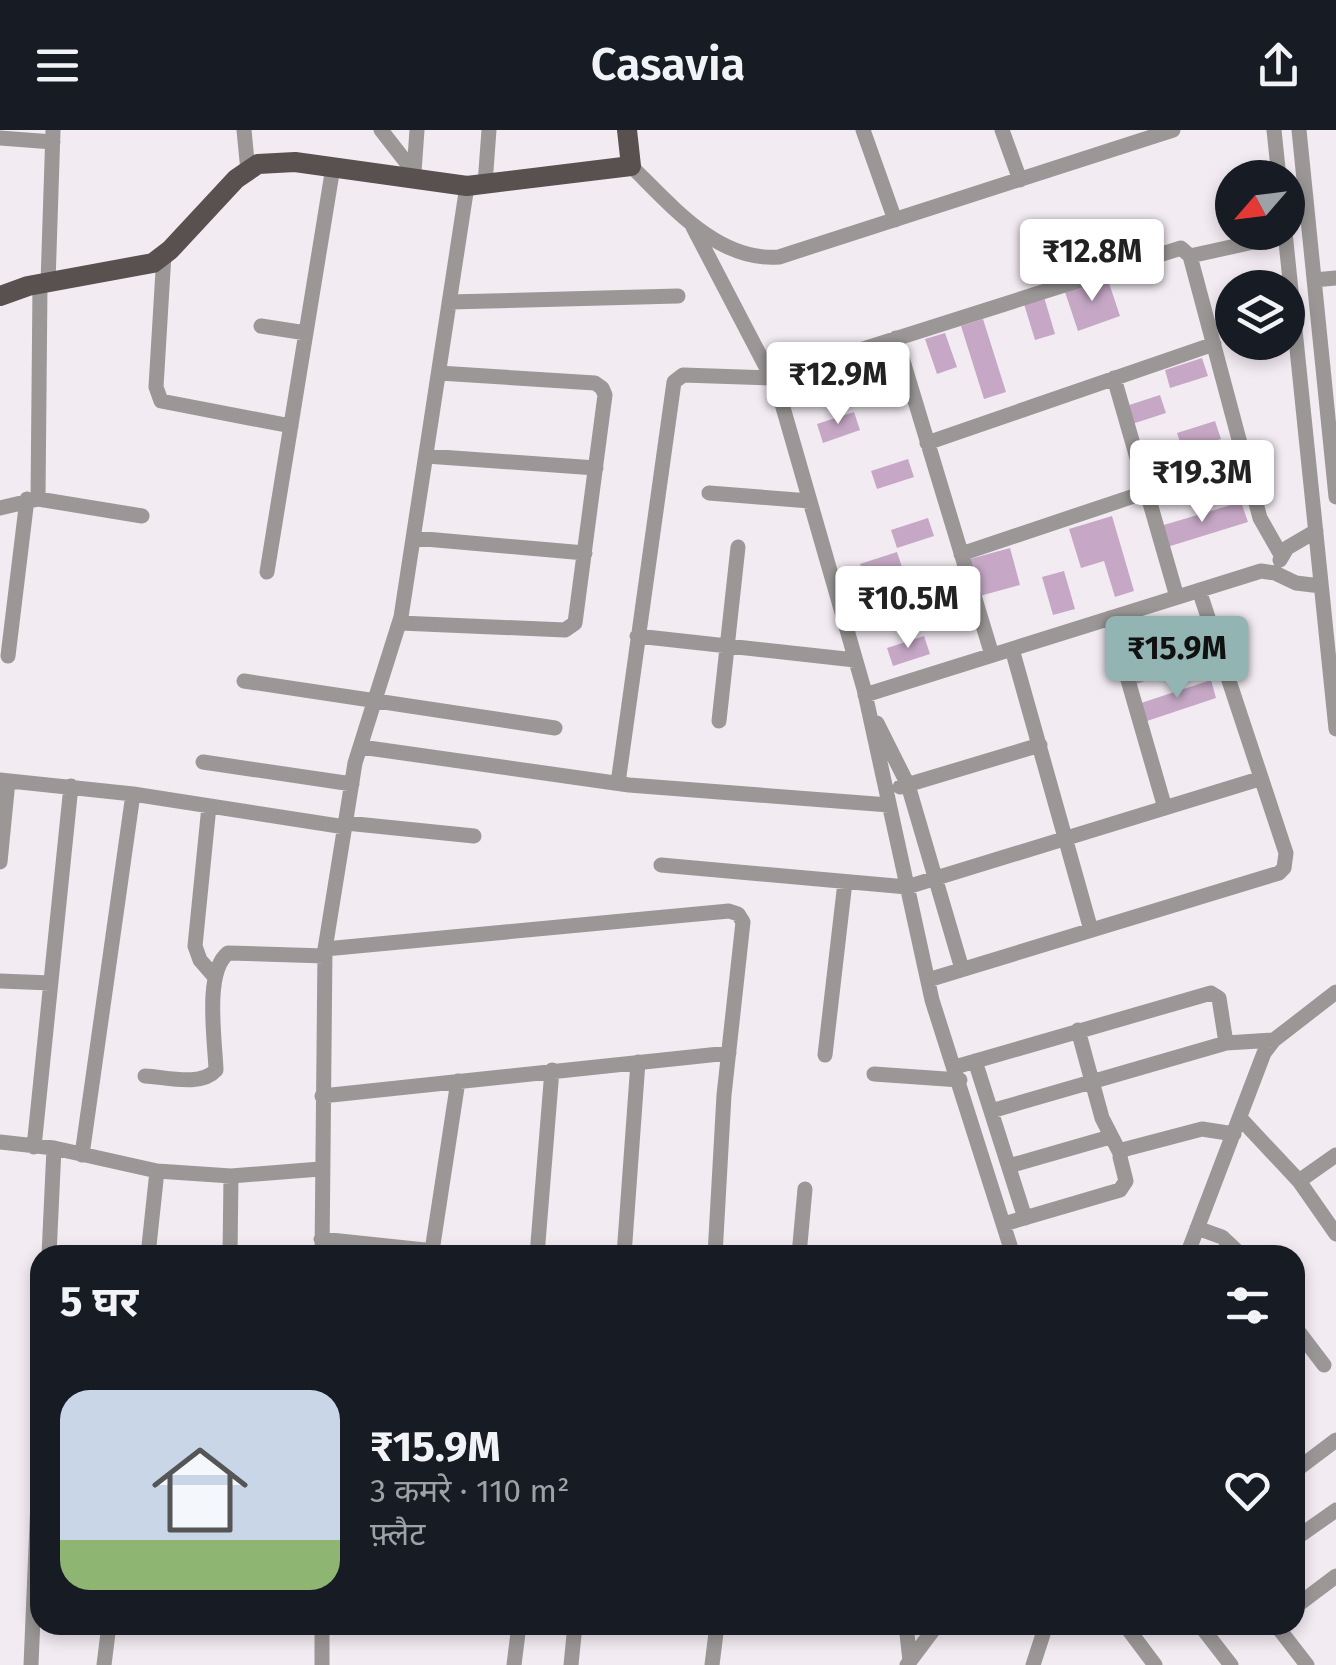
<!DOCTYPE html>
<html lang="hi">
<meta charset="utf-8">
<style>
:root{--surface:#171b24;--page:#242831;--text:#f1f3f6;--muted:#9ea1a6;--accent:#92b4b2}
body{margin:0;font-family:"Fira Sans","Noto Sans Devanagari",sans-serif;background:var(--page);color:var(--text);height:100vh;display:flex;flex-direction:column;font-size:38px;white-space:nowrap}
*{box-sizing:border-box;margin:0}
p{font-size:32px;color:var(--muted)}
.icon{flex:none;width:55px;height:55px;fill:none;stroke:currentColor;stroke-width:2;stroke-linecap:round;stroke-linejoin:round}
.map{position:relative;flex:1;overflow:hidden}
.panel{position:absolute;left:30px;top:1115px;width:1275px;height:390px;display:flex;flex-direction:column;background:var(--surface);border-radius:30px;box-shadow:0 5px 15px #0003}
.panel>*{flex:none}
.needle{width:65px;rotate:242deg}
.tools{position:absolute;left:1215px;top:30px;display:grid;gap:20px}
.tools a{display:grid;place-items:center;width:90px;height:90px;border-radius:50%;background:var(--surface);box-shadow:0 5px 15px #0003;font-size:50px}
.price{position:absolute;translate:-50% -85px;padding:0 22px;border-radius:10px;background:#fff;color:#222;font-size:32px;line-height:65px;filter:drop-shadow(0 2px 5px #0008)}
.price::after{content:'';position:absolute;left:50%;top:60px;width:30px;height:22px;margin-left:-15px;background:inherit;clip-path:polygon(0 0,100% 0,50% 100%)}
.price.active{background:var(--accent);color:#111}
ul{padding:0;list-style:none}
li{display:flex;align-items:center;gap:30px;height:250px;padding:0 30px}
li span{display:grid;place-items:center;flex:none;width:280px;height:200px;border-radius:30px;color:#555}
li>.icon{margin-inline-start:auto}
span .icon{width:120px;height:120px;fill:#fffc;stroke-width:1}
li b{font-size:42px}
h2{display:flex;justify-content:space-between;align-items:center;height:120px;padding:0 30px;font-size:42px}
header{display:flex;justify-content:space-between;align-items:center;height:130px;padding:0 30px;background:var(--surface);font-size:45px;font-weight:600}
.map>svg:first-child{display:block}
.building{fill:#c6a8c6}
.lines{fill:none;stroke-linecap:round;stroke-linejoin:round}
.minor{stroke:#9b9797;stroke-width:15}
.major{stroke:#585150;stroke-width:20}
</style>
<header><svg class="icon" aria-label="menu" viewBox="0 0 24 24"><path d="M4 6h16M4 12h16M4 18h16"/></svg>Casavia<svg class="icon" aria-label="share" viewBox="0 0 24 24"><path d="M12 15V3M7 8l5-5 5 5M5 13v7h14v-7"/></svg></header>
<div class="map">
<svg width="1336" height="1535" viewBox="0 0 1336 1535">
<rect width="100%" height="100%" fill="#f2ebf2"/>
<path class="building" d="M1107 147 1120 186 1078 201 1065 162Z
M1044 167 1055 204 1035 210 1024 174Z
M983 189 1006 262 984 269 961 196Z
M945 203 957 237 937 244 925 209Z
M1202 228 1208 246 1170 258 1165 240Z
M830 236 837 259 810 268 803 244Z
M886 246 892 264 854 276 849 258Z
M1160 265 1166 283 1129 295 1123 277Z
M854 282 860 300 823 313 817 294Z
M1215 291 1221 309 1183 321 1177 303Z
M908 329 914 347 877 359 871 341Z
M1188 346 1194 364 1156 376 1150 358Z
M1241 372 1248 392 1164 418 1157 397Z
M1112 386 1134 461 1115 467 1104 431 1081 438 1069 399Z
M928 388 934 406 897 418 891 400Z
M1010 418 1020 455 976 467 966 430Z
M897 422 903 440 866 452 860 434Z
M1064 441 1075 479 1053 485 1042 447Z
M1152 487 1158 505 1120 517 1114 499Z
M924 506 930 524 893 536 887 518Z
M1199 514 1205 531 1133 555 1127 537Z
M1211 550 1216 568 1144 592 1138 574Z"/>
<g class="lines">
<path class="minor" d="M244 0 248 41
M381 0 420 50
M863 0 895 90
M1002 0 1020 50
M1274 0 1279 48
M1299 0 1336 367
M0 8 53 12
M631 36C671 75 718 132 779 127L1173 0
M414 42 417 0
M485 54 489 0
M693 97 778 260 864 559 932 870 1013 1125
M1285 102 1336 599
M164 124 156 257 161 271 291 296
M1190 126 1285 105
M1314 150 1336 148
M48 153 53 0
M449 172 678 166
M261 196 306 203
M896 208 992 525
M1114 248 1177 467
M927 313 1214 214
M426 326 596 338
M709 363 810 371
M38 369 40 154
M0 378 38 369 142 386
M414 408 585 423
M961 424 1146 362
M1280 430 1287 418 1316 401
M267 442 333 37
M1110 488 1165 678
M400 493 565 500 575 493 605 265 602 258 595 253 439 243
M637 506 855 530
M1012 519 1091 800
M8 526 27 369
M244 551 555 598
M865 565 1261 441 1275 443 1296 453 1321 456
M719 591 738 417
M877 593 908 655 962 839
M361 617 629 655 889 675
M203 632 352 654
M0 650 133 664 345 697
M618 653 674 252 683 245 772 248 1181 118 1190 126 1260 388 1281 425
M900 657 1040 615
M209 676 195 816 200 830 214 846
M346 693 474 706
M0 732 8 651
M661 735 907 757 1259 649
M325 819 729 781 738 784 743 792 724 965 715 1125
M928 850 1279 743 1284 738 1286 723 1199 460
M0 851 51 853
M1078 900 1102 988 1120 1023
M825 925 845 752
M975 931 1025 1088
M955 937 1211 863 1219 868 1226 913
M874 944 960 950
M145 946C166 947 201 957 216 940 215 910 204 842 228 823L325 826
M322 966 729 923
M991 981 1226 913 1274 910
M1240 988 1299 1051 1336 1104
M0 1012 54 1018 157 1041 231 1046 320 1039
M34 1017 71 656
M82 1025 133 664
M1009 1036 1110 1007
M1299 1051 1336 1025
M1004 1094 1120 1060 1126 1051 1120 1027 1122 1020 1202 999 1234 1004
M1197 1098 1222 1107 1241 1125
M321 1109 472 1125
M432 1121 458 951
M49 1125 54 1018
M148 1125 157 1041
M230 1125 231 1046
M322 1125 325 819 355 633 401 487 467 56
M537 1125 552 940
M624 1125 638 932
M799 1125 805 1059
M1187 1125 1264 923 1274 910 1336 862
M1295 1197 1324 1235
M1295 1341 1336 1310
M1295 1409 1336 1380
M1295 1477 1336 1446
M906 1495 910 1531
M1125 1495 1155 1535
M1200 1495 1231 1535
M1276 1495 1307 1535
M31 1535 40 1324
M104 1535 109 1495
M322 1535V1495
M514 1535 519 1495
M571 1535 575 1495
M712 1535 717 1495
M907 1535 937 1495
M1033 1535 1046 1495"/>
<path class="major" d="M0 166 28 156 153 133 170 120 236 49 258 34 295 32 467 56 631 36 627 0"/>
</g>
</svg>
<div class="tools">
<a><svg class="needle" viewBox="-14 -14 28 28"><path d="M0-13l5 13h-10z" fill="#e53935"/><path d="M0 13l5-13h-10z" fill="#9ea1a6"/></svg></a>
<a><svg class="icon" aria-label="layers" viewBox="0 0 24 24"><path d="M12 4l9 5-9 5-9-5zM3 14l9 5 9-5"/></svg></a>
</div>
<b class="price" style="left:1092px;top:174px">₹12.8M</b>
<b class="price" style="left:838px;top:297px">₹12.9M</b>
<b class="price" style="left:1202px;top:395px">₹19.3M</b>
<b class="price" style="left:908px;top:521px">₹10.5M</b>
<b class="price active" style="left:1177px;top:571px">₹15.9M</b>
<section class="panel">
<h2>5 घर<svg class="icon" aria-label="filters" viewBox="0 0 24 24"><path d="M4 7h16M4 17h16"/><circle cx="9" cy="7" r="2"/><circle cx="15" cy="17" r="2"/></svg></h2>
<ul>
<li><span style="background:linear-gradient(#c9d6e8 75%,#8fb573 0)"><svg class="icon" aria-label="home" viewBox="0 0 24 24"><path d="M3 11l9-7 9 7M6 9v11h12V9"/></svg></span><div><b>₹15.9M</b><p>3 कमरे · 110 m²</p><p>फ़्लैट</p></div><svg class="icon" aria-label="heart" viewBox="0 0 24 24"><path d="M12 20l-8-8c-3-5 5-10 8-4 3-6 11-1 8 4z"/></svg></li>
</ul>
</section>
</div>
